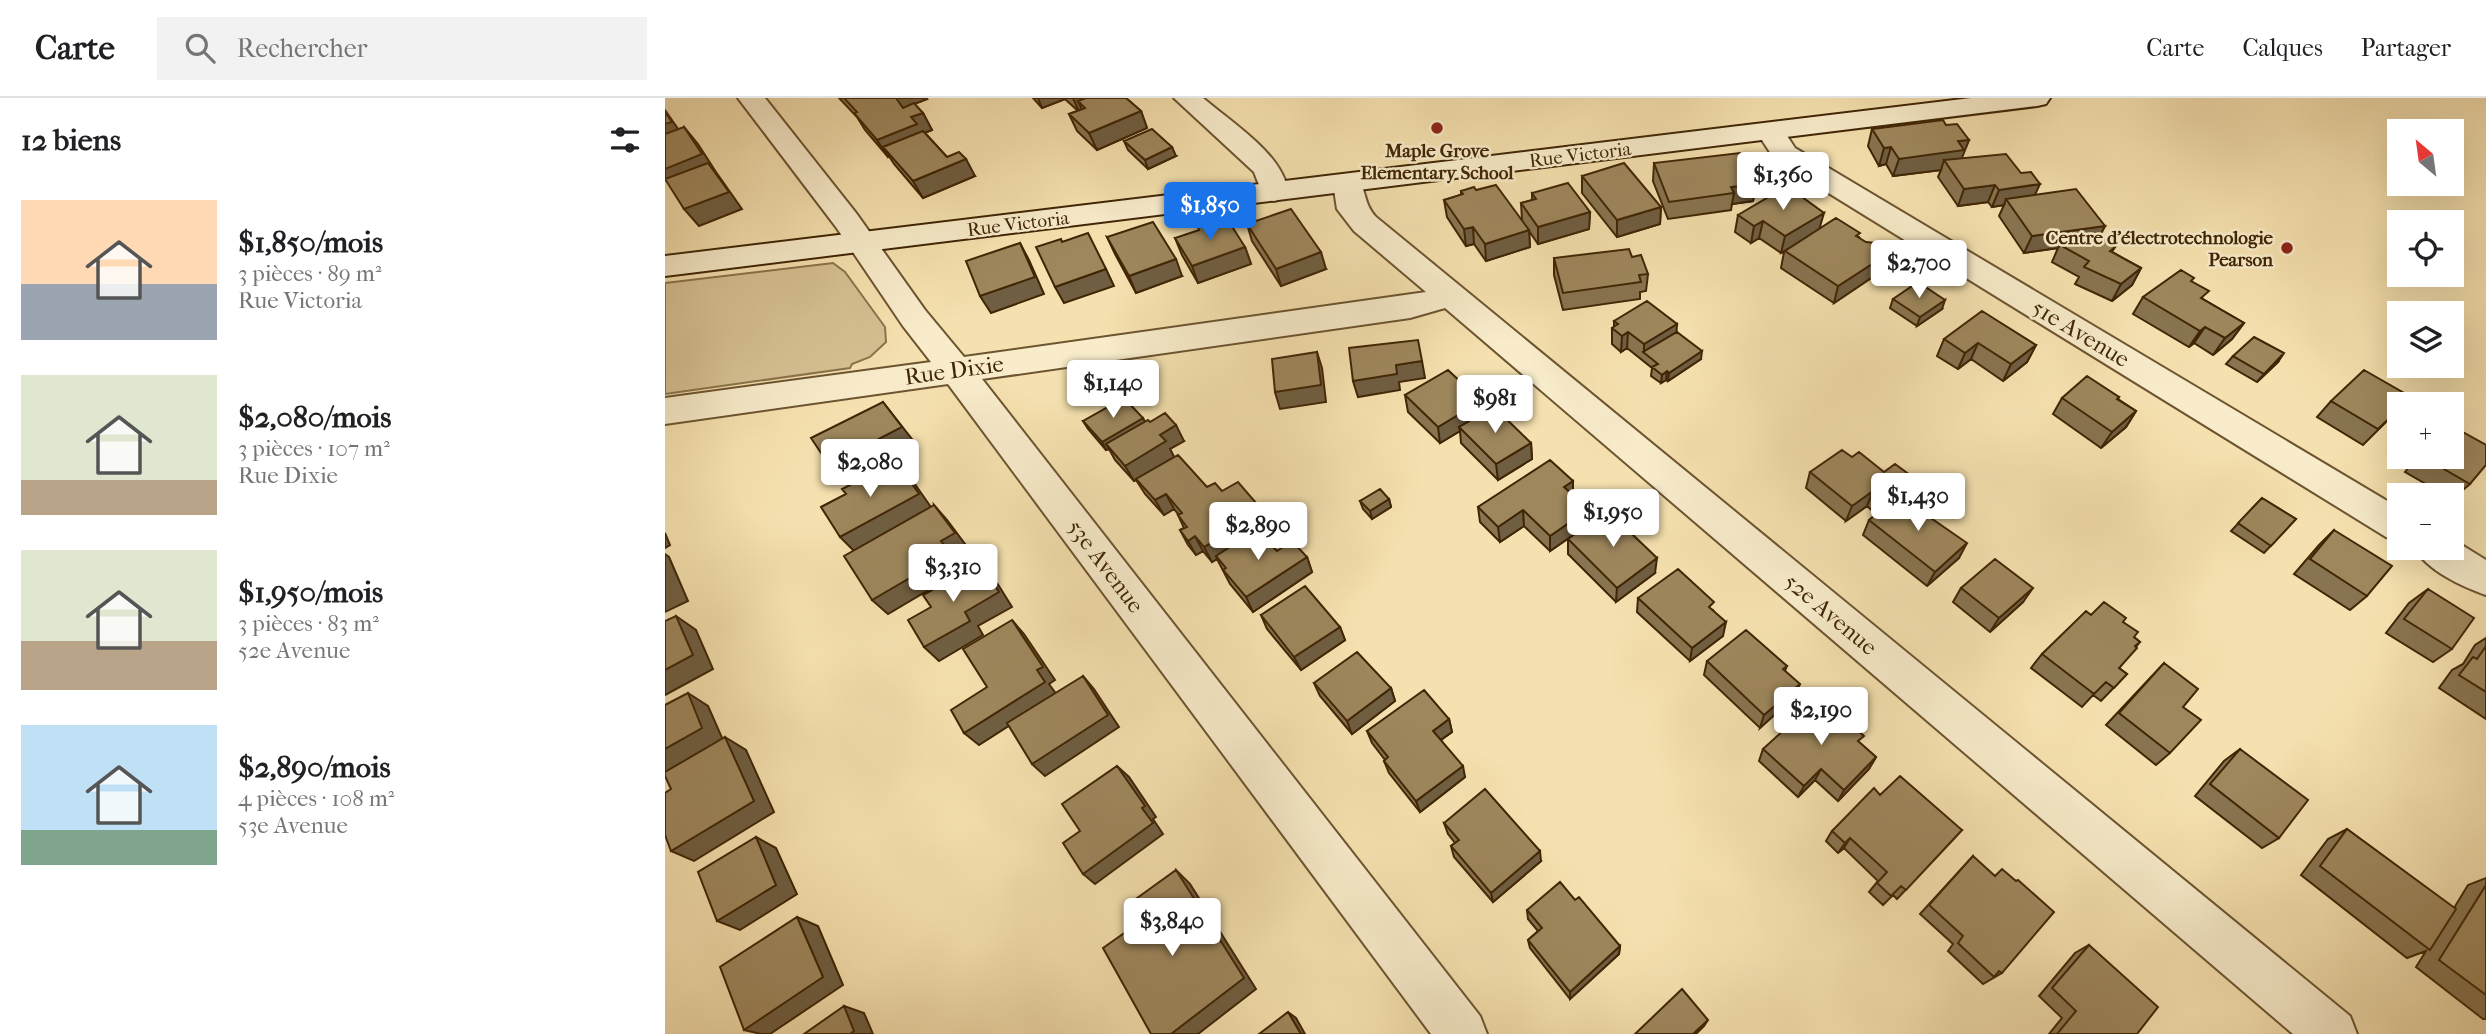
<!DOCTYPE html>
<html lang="fr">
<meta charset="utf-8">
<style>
:root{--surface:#fff;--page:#f2f2f2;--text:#202124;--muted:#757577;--line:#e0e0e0;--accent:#1a73e8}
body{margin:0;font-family:"IM FELL French Canon",serif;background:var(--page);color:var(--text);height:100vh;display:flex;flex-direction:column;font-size:26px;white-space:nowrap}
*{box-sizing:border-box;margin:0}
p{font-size:23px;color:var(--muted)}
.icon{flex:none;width:38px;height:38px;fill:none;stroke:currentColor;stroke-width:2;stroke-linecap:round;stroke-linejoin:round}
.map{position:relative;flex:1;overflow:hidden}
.drawer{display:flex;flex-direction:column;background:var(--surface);width:665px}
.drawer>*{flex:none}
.needle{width:46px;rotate:331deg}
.controls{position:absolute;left:1722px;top:21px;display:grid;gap:14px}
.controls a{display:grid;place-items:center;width:77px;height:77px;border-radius:0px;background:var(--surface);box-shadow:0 7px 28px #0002;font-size:35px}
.price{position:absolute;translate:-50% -60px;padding:0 16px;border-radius:7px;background:#fff;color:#222;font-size:23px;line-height:46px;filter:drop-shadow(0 2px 4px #0008)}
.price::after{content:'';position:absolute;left:50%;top:42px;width:21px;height:16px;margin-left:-10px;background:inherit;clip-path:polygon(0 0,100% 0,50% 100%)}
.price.on{background:var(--accent);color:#fff}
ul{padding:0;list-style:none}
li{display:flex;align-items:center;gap:21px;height:175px;padding:0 21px}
li span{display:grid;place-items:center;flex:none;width:196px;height:140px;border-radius:0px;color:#555}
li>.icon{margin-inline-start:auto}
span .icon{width:84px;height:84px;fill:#fffc;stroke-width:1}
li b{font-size:30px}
h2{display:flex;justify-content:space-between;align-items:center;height:84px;padding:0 21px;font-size:30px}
header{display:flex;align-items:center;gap:42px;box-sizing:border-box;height:98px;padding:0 35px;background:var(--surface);border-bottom:2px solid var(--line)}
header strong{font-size:33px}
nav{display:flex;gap:38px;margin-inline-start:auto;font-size:24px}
.search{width:490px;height:63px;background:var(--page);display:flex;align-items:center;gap:18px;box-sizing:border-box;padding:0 24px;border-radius:0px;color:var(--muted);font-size:26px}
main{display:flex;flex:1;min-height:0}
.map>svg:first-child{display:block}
.green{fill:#d6c192;stroke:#8b734c;stroke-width:2}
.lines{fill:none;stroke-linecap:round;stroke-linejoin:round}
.minor-casing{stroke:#6d5430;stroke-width:4}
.secondary-casing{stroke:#402505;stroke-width:4}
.minor{fill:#f8eccb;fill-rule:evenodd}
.secondary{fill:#f8eccb;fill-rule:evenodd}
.wall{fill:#887450;stroke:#402505;stroke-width:2}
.shaded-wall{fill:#6f5e41;stroke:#402505;stroke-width:2}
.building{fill:#9e875d;stroke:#402505;stroke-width:2}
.poi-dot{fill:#8f2418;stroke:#f8eccb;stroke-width:2.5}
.labels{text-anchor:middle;stroke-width:5;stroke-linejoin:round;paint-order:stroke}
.far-poi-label{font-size:19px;font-weight:bold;fill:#402505;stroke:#f8eccb}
.far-street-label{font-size:19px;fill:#402505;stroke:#f8eccb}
.street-label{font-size:23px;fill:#402505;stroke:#f8eccb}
</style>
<header>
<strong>Carte</strong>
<div class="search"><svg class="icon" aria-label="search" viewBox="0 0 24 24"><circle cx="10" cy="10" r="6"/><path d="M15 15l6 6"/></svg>Rechercher</div>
<nav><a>Carte</a><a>Calques</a><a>Partager</a></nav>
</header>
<main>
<section class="drawer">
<h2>12 biens<svg class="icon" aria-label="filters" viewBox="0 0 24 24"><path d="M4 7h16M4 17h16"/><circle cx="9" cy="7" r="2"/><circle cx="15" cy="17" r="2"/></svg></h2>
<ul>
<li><span style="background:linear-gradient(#ffd9b3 60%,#9aa5b1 0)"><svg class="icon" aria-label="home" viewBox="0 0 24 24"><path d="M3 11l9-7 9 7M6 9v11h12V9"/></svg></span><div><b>$1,850/mois</b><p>3 pièces · 89 m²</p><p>Rue Victoria</p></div></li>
<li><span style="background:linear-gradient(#dfe7d0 75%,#b9a48a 0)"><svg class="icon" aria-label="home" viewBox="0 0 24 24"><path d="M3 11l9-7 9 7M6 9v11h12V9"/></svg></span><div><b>$2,080/mois</b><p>3 pièces · 107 m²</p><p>Rue Dixie</p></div></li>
<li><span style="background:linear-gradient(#dfe7d0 65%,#b9a48a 0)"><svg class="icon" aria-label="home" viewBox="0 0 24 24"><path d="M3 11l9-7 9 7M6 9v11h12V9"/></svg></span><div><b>$1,950/mois</b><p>3 pièces · 83 m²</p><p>52e Avenue</p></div></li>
<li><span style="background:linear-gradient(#bfe0f5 75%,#7fa58c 0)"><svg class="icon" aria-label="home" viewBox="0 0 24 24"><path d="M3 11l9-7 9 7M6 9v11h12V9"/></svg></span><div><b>$2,890/mois</b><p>4 pièces · 108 m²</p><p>53e Avenue</p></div></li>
</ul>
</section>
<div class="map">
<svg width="1821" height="936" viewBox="0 0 1821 936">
<rect width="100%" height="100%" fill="#f5e1af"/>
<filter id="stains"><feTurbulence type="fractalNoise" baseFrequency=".00286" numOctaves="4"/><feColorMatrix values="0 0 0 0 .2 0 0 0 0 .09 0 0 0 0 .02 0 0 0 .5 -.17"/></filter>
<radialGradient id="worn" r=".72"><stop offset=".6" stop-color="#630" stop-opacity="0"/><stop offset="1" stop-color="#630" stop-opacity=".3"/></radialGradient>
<path class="green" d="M168 165 180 174 220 229 221 244 205 259 187 266 185 270 0 296V185Z"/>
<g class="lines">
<defs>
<path id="minor" d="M73 0H100L191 115 260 212 299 259 761 194 689 133 672 111 668 85 672 79 682 76 692 79C702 93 698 105 711 119L1685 918 1692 936H1628L780 210 745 220 317 281 815 918 822 936H766L283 286 0 326V300L266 264 238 228 171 129Z
M509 0H538C567 25 618 56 623 94L619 100 609 103 599 100 589 74Z
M1105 25 1115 27 1130 50 1734 410V443L1721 439 1110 62 1091 33 1095 27Z
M1787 441 1821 462V497C1798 489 1761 472 1750 450H1787Z"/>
<path id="secondary" d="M1306 0H1385L1381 6 1372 8 0 178V158Z"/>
</defs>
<use href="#minor" class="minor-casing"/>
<use href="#secondary" class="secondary-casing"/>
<use href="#minor" class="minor"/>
<use href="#secondary" class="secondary"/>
</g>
<path class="wall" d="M174 0H261L262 1 249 6 258 15 267 32 260 35 282 59 310 78 258 100 229 66 224 58 223 59 200 32 192 19Z
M368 0H461L476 13 482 30 432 52 412 33 404 16 413 13 400 1 377 10Z
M1281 27 1304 42 1296 60 1370 97 1440 128 1434 139 1450 149 1447 154 1476 170 1467 187 1447 203 1410 186 1414 179 1387 164 1393 150 1359 155 1334 118 1339 107 1327 109 1323 104 1293 108 1273 79 1276 72 1228 78 1221 66 1214 68 1203 48 1207 31Z
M459 43 511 58 483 71 463 52Z
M989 65 1091 86 1088 103 1067 106 1066 112 1003 121 988 83Z
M917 78 996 109 995 126 952 139 917 95Z
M811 92 857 122 856 105 867 102V95L925 114 924 131 873 146 864 133 865 149 821 163 809 146 801 148 782 119 779 102 796 97V93Z
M1073 117 1155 131 1194 139 1215 174 1169 205 1116 170 1119 154 1116 155 1094 140 1086 145 1070 134Z
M582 126 661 171 616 188 587 143Z
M442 139 517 178 471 195 450 156Z
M510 140 580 149 586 166 533 185 517 157Z
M967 159 983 176 981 193 975 194V201L898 212 889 177V160Z
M1527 184 1538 201 1579 225 1567 241 1548 257 1529 245 1524 249 1468 216 1478 199Z
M1228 201 1277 211 1252 228 1225 210Z
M949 223 1012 234 1036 261 1003 283 1001 282 996 285 986 278 987 270 962 250 956 254 947 246V230L949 229Z
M1279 241 1371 247 1362 264 1338 283 1306 261 1293 271 1272 258Z
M1568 258 1613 264 1592 284 1561 266Z
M740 297 816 303 818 315 866 345 867 361 833 382 796 345 795 333 775 345 743 314Z
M1454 299 1453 301 1471 313 1461 329 1436 350 1388 316 1397 300Z
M1666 303 1734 311 1698 347 1652 319Z
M418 323 485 324 519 343 505 351 509 359 542 389 557 393 605 428 593 435 612 453 642 459 647 474 588 514 565 486 552 461 547 464 538 453 531 457 523 447 515 432 519 430 513 417H514L509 411 499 417 480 396 471 382 469 383 450 362 444 351 441 352 423 331Z
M1187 359 1242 396 1237 400 1294 460 1262 488 1198 437 1204 422 1211 416 1202 408 1181 423 1141 390 1145 374Z
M1752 359H1787L1805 386 1787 401V397H1780L1740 374Z
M908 383V396L924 411V426L885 453 859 428 835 444 815 424 813 409Z
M1597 400 1631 421 1599 455 1566 433Z
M724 401 726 409 707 421 698 411 695 403Z
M1669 432 1702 498 1685 512 1629 476 1654 447Z
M903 441 990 475 951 504 903 456Z
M1296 490 1358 504 1325 534 1288 504Z
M1763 491 1787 551 1768 564 1721 535 1744 505Z
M973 500 1048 512 1058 538 1025 563 972 514Z
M596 517 675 529 680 542 636 572 602 531Z
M1426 517 1458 524 1469 539 1475 544 1454 570 1462 576 1436 603 1428 597 1417 609 1366 570 1377 556Z
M1821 540V621L1774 590 1787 572 1798 566 1810 547Z
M1042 563 1122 568 1120 573 1129 599 1095 630 1039 577Z
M1499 565 1518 609 1505 655 1491 667 1441 627Z
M649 585 726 590 730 603 687 636 655 598Z
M784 621 787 634 776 642 800 679 755 714 724 675 719 663 720 662 707 645 702 633Z
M1195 645 1211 659 1204 671 1173 703 1150 682 1133 699 1094 663 1098 651Z
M1575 651 1614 740 1597 750 1530 698 1559 663Z
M1215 697 1297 732 1232 801 1228 797 1218 807 1204 794 1213 783 1179 750 1173 755 1161 743 1167 733Z
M779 725 876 763 828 804 789 759 786 748 790 745 783 736Z
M1682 731 1789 810 1803 787 1821 780V921H1818L1751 869 1761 853 1742 860 1636 777 1663 741Z
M1308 758 1337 875 1318 886 1283 853 1288 846 1255 816Z
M910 802 955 848 954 856 905 901 865 850 863 842 873 833 863 821 862 812Z
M1424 847 1472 936H1384L1397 920 1374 898 1410 855Z"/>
<path class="shaded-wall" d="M230 0H261L262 1 237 11Z
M373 0H400V1L377 10Z
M408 0H446L413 3 417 12 414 14Z
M0 12 20 41 0 48Z
M476 13 482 30 432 52 424 35Z
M258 15 267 32 218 49 224 58 223 59 212 42 246 19Z
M19 29 33 46 51 74 77 111 34 128 19 111 9 90 0 80V71Z
M1304 42 1293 70 1279 62 1276 72 1228 78 1234 61 1293 43Z
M507 49 511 58 483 71 480 62Z
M1226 49 1221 66 1214 68 1219 50Z
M301 61 310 78 258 100 248 83Z
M1091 86 1088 103 1067 106 1069 95 1066 89Z
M1375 86 1367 103 1341 101 1339 107 1327 109 1334 92Z
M1330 87 1323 104 1293 108 1299 91Z
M996 109 995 126 952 139V122Z
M925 114 924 131 873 146V129Z
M1159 115 1154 132 1116 155 1120 138Z
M1098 123 1094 140 1086 145 1089 128Z
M1440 128 1431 145 1395 147 1393 150 1359 155 1367 138Z
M808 129 809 146 801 148 799 131Z
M864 132 865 149 821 163 820 146Z
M355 145 364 162 379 196 326 215 315 198Z
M580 149 586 166 533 185 527 168Z
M656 154 661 171 616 188 611 171Z
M1221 157 1215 174 1169 205 1173 188Z
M511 161 517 178 471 195 464 178Z
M1476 170 1467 187 1447 203 1456 186Z
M441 171 449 188 399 205 390 189Z
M1280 202 1277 211 1252 228 1255 219Z
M1579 225 1567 241 1548 257 1560 240Z
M1012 226 1011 242 979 254V246Z
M1540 229 1529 245 1524 249 1535 233Z
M963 234 962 250 956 254 957 238Z
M1313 245 1306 261 1293 271 1300 255Z
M1371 247 1362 264 1338 283 1346 266Z
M1037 253 1036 261 1003 283 1004 275Z
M652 254 657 270 661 304 615 311 610 294Z
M1619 255 1613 264 1592 284 1599 276Z
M757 263 760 280 734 284 735 292 693 299 688 283 731 267Z
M1002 273 1001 282 996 285 997 277Z
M816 303 818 319 794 329 795 333 775 345 773 329Z
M218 304 250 345 203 370 196 361 173 374 158 358Z
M1471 313 1461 329 1436 350 1447 334Z
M478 320 483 329 441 346 444 351 441 352 437 344Z
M511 327 519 343 505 351 509 359 469 383 460 368 495 337Z
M866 345 867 361 833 382 831 366Z
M231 363 245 379 268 412 190 454 175 439Z
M1249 380 1242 396 1213 418 1220 402Z
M908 383V399L899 389Z
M1208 393 1202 408 1181 423 1187 408Z
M501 396 509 411 499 417 490 402Z
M724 401 726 409 707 421 705 413Z
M269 407 282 422 303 450 289 458 299 471 223 516 207 502 276 443Z
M924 411V426L885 453V438Z
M858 412 859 428 835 444 833 429Z
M598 413 605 428 552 460 551 458 552 461 547 464 539 449Z
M0 435 5 447 0 450Z
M530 438 538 453 531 457 523 443Z
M1302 445 1294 460 1262 488 1270 474Z
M0 456 4 459 23 503 0 514Z
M642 459 647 474 588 514 581 499Z
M992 460 990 475 951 504 952 490Z
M316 465 329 480 347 509 313 528 318 537 274 563 259 549 300 514Z
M1368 490 1358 504 1325 534 1334 520Z
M11 518 31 532 48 571 0 597V572Z
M347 522 359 536 390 582 384 586 392 597 314 647 299 635 372 572Z
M1061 524 1058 538 1025 563 1027 550Z
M675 529 680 542 636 572 629 559Z
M418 578 429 591 454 629 380 678 367 666Z
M1135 586 1129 599 1095 630 1099 617Z
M726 590 730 603 687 636 682 623Z
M23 595 43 608 58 642 0 675V651Z
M784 621 787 634 771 645 768 633Z
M60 639 81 652 109 714 29 763 6 753Z
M1211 659 1204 671 1173 703 1179 692Z
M452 668 464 679 491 719 488 721 498 736 430 786 418 776 477 710Z
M798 668 800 679 755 714 751 703Z
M1156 671 1150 682 1133 699 1139 688Z
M91 739 111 750 132 796 75 832 52 823Z
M1185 740 1179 750 1173 755 1180 745Z
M875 753 876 763 828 804 826 795Z
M511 772 525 786 591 891 533 936H506Z
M132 819 153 828 178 887 105 936H96L79 932Z
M955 848 954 856 905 901V894Z
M179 908 199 915 208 936H185Z
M623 914 631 920 640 936H636Z
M1043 922 1039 928 1031 936H1028Z"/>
<path class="building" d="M179 0H231L238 10 249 5 258 15 246 19 252 26 212 42 189 15 192 14Z
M421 0H461L476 13 424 35 404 16 420 10 413 3Z
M0 14 7 24 0 26Z
M1278 22 1281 27 1292 26 1304 42 1293 43 1299 52 1234 61 1226 49 1219 50 1207 31Z
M19 29 37 56 0 71V36Z
M487 31 507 49 480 62 459 43Z
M258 33 282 59 294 54 301 61 248 83 218 49Z
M1075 55 1091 86 1066 89 1069 95 1004 104 989 65Z
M1341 56 1356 75 1366 74 1375 86 1334 92 1330 87 1299 91 1279 62Z
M43 65 64 94 19 111 0 81Z
M959 65 996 109 952 122 917 78Z
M903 85 925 114 873 129 856 105 871 101 867 95Z
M831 87 864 132 820 146 808 129 799 131 779 102 798 96 796 93 809 89 811 92Z
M1122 88 1159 115 1120 138 1098 123 1089 128 1073 117Z
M1411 91 1440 128 1367 138 1341 101Z
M626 111 656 154 611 171 582 126Z
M561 119 580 149 527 168 510 140 534 132 533 129Z
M1171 120 1195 135 1191 138 1201 144 1211 145 1220 150 1221 157 1173 188 1120 153Z
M488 124 511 161 464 178 442 139Z
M423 135 441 171 390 189 371 149 396 141 397 144Z
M1428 136 1450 149 1445 153 1476 170 1456 186 1419 169 1424 163 1395 147 1405 139Z
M355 145 370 179 315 198 301 163Z
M964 151 967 159 976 157 983 176 974 177 976 184 898 195 889 160Z
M1516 172 1529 180 1526 183 1544 193 1536 200 1579 225 1560 240 1540 229 1535 233 1478 199Z
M1253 184 1280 202 1255 219 1228 201Z
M982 203 1012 226 979 246 963 234 957 238 947 230 953 226 949 223Z
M1317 213 1371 247 1346 266 1313 245 1300 255 1279 241Z
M1012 234 1037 253 1004 275 1002 273 997 277 987 269 993 266 978 254Z
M1589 239 1619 255 1599 276 1568 258Z
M753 242 757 263 731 267 732 276 688 283 684 250Z
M652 254 656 287 610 294 607 261Z
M783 272 816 303 773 329 740 297Z
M1699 272 1746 299 1739 306H1734V311L1713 331 1666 303Z
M1422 278 1454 299 1452 301 1471 313 1447 334 1397 300Z
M459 300 478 320 437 344 418 323Z
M218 304 237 329 189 354 183 345 158 358 146 340Z
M829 309 866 345 831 366 794 329Z
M500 315 511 327 495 337 501 343 460 368 441 346 483 322 485 324Z
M1787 328 1821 347V367L1805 386 1758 359H1787Z
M1177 352 1187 359 1194 354 1219 374 1230 366 1249 380 1220 402 1208 393 1187 408 1145 374Z
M513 357 542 389 550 385 557 393 573 384 598 413 539 449 530 438 523 443 515 432 522 429 513 417 517 415 501 396 490 402 471 381Z
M885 362 908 383 899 389 924 411 885 438 858 412 833 429 813 409Z
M231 363 254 396 175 439 156 409 181 396 177 391Z
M715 391 724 401 705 413 695 403Z
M1234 398 1302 445 1270 474 1204 422Z
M1597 400 1631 421 1606 448 1573 425Z
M269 407 290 435 276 443 286 456 207 502 179 458Z
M943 413 992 460 952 490 903 441Z
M591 432 612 453 627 443 642 459 581 499 558 472 561 470 551 458Z
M1669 432 1727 468 1702 498 1645 461Z
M1330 461 1368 490 1334 520 1296 490Z
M316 465 334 494 300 514 305 523 259 549 243 522 266 509 258 497Z
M1013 471 1049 504 1044 509 1061 524 1027 550 973 500Z
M640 488 675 529 629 559 596 517Z
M1763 491 1809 520 1787 551 1739 521Z
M1439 504 1461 520 1458 524 1473 534 1469 539 1475 544 1470 548 1472 550 1454 570 1462 576 1449 590 1441 584 1429 596 1377 556 1421 513 1426 517Z
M11 518 28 557 0 572V523Z
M347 522 378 569 372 572 380 584 299 635 286 612 322 589 298 551Z
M1081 532 1122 568 1118 571 1135 586 1099 617 1042 563Z
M1821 548V594L1794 577 1808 559 1812 561Z
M692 554 726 590 682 623 649 585Z
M1499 565 1533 591 1518 609 1536 622 1505 655 1454 615Z
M418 578 443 617 367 666 342 625Z
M759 592 784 621 768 633 798 668 751 703 719 663 723 659 702 633Z
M23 595 37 630 0 651V607Z
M1155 599 1199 638 1193 643 1211 659 1179 692 1156 671 1139 688 1098 651Z
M60 639 89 703 6 753 0 737V695L6 691 0 678V674Z
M1575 651 1643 702 1614 740 1545 686Z
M452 668 480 708 477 710 488 725 418 776 398 745 415 733 397 706Z
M1235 678 1297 732 1241 792 1236 788 1226 798 1212 785 1222 774 1185 740 1180 745 1167 733 1209 690 1215 697Z
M820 691 875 753 826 795 786 748 794 742 779 725Z
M1682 731 1791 811 1765 852 1655 768Z
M91 739 111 787 52 823 33 774Z
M1308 758 1330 778 1337 771 1351 783 1353 782 1389 814 1337 875 1334 873 1329 879 1293 845 1298 838 1264 807Z
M511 772 579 880 506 936H486L438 850 479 821 468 803Z
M895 784 910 802 914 799 955 848 905 894 863 842 877 830 862 812Z
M1821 787V897L1774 862Z
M132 819 158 879 79 932 55 869Z
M1424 847 1493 909 1472 936H1392L1411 913 1387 890Z
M1017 891 1043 922 1028 936H970Z
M179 908 189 933 185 936H139Z
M623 914 636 936H594Z"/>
<g class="poi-dot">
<circle cx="772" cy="30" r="7"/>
<circle cx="1622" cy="150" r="7"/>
</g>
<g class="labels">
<g class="far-poi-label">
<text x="772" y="59">Maple Grove<tspan x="772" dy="22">Elementary School</tspan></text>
<text x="1608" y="146" text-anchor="end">Centre d’électrotechnologie<tspan x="1608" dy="22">Pearson</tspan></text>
</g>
<g class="far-street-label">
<text transform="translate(915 56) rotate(-7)" y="7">Rue Victoria</text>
<text transform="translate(353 125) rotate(-7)" y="7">Rue Victoria</text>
</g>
<g class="street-label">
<text transform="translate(1416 235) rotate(31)" y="8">51e Avenue</text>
<text transform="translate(289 272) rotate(-8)" y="8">Rue Dixie</text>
<text transform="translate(441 468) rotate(53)" y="8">53e Avenue</text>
<text transform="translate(1166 516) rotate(40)" y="8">52e Avenue</text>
</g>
</g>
<rect width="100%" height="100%" filter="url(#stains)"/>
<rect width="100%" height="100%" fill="url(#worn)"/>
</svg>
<div class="controls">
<a><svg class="needle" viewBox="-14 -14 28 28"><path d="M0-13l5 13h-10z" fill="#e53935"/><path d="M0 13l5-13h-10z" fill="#757577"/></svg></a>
<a><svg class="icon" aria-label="locate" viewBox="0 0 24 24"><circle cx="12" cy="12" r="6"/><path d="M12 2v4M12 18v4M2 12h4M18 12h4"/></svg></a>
<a><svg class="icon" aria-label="layers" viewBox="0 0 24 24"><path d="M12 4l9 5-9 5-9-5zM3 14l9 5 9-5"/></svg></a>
<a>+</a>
<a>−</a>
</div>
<b class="price" style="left:1118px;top:114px">$1,360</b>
<b class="price on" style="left:545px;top:144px">$1,850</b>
<b class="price" style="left:1254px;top:202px">$2,700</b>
<b class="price" style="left:448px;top:322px">$1,140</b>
<b class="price" style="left:830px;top:337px">$981</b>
<b class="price" style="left:205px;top:401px">$2,080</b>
<b class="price" style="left:1253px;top:435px">$1,430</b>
<b class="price" style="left:948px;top:451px">$1,950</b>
<b class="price" style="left:593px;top:464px">$2,890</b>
<b class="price" style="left:288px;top:506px">$3,310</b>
<b class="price" style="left:1156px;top:649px">$2,190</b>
<b class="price" style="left:507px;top:860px">$3,840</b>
</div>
</main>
